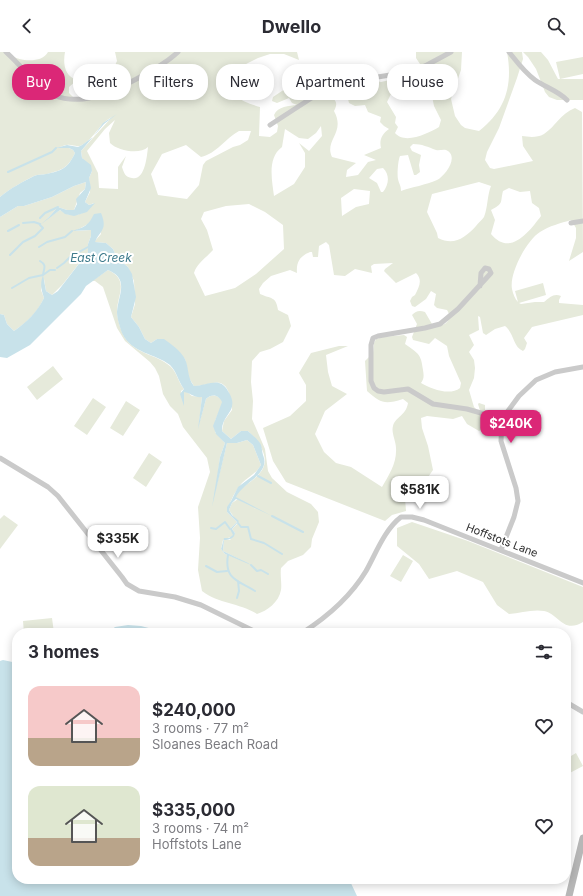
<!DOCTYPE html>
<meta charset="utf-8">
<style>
:root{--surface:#fff;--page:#f7f7f7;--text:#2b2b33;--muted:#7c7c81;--accent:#db2777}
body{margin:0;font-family:Inter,sans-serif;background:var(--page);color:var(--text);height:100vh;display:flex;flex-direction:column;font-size:15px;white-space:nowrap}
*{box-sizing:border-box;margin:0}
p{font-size:13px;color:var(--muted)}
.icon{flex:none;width:22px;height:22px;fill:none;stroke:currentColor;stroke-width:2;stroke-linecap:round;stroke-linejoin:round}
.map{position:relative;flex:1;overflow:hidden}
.details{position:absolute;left:12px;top:576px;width:559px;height:256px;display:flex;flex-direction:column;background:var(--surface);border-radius:16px;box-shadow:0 2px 10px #0003}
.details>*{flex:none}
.guide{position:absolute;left:12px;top:12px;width:559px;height:36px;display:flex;gap:8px}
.price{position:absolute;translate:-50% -34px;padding:0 9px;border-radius:8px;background:#fff;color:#222;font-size:13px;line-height:26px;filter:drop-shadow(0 1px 2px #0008)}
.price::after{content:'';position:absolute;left:50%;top:24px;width:12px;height:9px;margin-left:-6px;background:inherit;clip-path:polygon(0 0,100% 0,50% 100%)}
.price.active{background:var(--accent);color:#fff}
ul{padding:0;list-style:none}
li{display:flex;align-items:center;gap:12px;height:100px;padding:0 16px}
li span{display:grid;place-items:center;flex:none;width:112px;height:80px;border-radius:12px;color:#555}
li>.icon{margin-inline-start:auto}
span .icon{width:48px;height:48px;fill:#fffc;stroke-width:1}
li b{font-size:17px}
h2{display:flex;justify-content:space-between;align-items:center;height:48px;padding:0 16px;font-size:17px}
.chip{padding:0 14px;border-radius:16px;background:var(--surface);box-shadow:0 2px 10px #0003;font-size:14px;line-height:36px}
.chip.active{background:var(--accent);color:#fff}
header{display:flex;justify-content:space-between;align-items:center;height:52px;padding:0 16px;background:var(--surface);font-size:18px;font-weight:700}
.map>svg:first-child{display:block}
.green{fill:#e6eadb;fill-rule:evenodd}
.water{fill:#c8e2ea}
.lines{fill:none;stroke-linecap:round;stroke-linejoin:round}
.stream{stroke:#c8e2ea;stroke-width:2}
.street{stroke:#cacaca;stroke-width:5}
.secondary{stroke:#b7b7b7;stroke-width:7}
.labels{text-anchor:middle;stroke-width:4;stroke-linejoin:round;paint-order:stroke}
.street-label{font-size:11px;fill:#2d2d2d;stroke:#fff}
.water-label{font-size:12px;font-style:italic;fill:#3f7b8c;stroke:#fff}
</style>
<header><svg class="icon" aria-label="back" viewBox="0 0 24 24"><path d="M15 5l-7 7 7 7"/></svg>Dwello<svg class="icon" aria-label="search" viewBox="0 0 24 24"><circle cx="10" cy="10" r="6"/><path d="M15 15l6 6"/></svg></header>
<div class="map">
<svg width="583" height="844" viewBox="0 0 583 844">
<rect width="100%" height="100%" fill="#fff"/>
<path class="green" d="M0 0H6C15 9 41 13 48 0H65C63 11 64 24 77 28L69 35V41L75 47 82 45C90 29 92 21 112 20L117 9 115 0H297L299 8 284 2H270L258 6 234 18 221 21C225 42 242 50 260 55L259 84 270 85 277 80 278 74 274 63C278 54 289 54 297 53L292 51 289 46 277 51 272 49 273 45 285 37 289 28 298 23C305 25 315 25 317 32 318 36 318 37 322 40 330 46 341 46 334 59 346 81 324 88 332 105L356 111 347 118 346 125 358 123 368 110 376 108 364 103 381 96C379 88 382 82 389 77L384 74 380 70 381 65 368 60 365 53 355 54 349 51 348 47 353 41 343 33 346 27 359 25 381 30 394 27 399 30 401 34 397 40 391 42 387 50 396 65 395 71 398 75 395 81C405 93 429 81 439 75L441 68 434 54 432 44 424 32 416 30 408 24 410 20 420 12 416 6V0H462L461 18 451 47 455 64 461 73 465 76 479 79C506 58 513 33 507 0H522L523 7 517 26 499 76 487 100 485 108 490 116 494 117 533 109 523 94 522 84C529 85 537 86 544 82 556 74 560 62 575 56L582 60 583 200 569 209 576 186V176L571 168C561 171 549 174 540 180 527 188 509 221 512 237 513 242 515 247 518 250L515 239 543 231 546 243 519 251 521 252 535 250H544C550 245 554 241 561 244L559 248V251L583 253V263L536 274 532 275 524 286 527 291 525 297 523 299C513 295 514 281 505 274L495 277 486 283 483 281 480 265 478 264 479 278 469 283 474 293 469 300 474 308 475 316 474 326 469 338 474 355 481 362 478 352 479 351 485 353V358H489L493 362 487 367 484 376 479 379 467 372 462 364 453 367 427 364 421 366 422 376 428 394 433 418 426 428 405 446 406 459 392 463 385 469 286 430 273 409 263 376 290 364 306 349V333L299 321 311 301 339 294H348L326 303 328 320 332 334 347 342 325 359 315 382 324 400 336 411 351 415 382 435C389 423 397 411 396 396 396 389 391 381 393 374 395 365 406 364 408 351L403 347C384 353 381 351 367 339L365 309 373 301 374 291 376 287 383 285 404 283 407 285 405 292C419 302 421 302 423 318 424 324 424 327 421 331 431 337 450 344 460 336L461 331 449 304 447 294 435 286 429 292 413 288 412 285 417 272 412 263C416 259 419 258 425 260L432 272 436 275C446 273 453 268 447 258L437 256 434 253 436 242 431 239 426 247 415 255 412 254 410 249 412 245 415 243C419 235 423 228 416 221L396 231 384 219 385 217 393 211 374 212 371 214 372 221 355 217 345 224 334 223 329 193 326 190 319 194 318 205H313L312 200H310C300 204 296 210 297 221L290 218 271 224 263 231 259 237 260 242C271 247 276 244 278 258L288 263 291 274 283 290 270 297 260 300 252 309 251 330 253 349 252 367 265 397 268 419 272 426 287 440 311 452 318 460 319 470 312 487 311 495 303 503 288 509 281 516C280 523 282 532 281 538 279 550 267 559 257 562 240 551 219 552 202 539L198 518 200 486 198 455 210 420 207 406 183 375 178 362 170 354 163 342 159 324 155 316 150 310 125 289 117 276 103 235 95 229H92L108 218C130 228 117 243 117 260 117 266 121 279 124 284 134 302 156 302 170 314 177 320 178 330 184 337L181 339 183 346 184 340H187L192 344 202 345 199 372 206 347C212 341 219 343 223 350L215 369V380L225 391 220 405 216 436 227 391H237L247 388 253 393 261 413C256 422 249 424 242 431 235 439 230 449 227 460L237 470 230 477 234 481 233 484 223 488 221 497 225 502 239 507 223 499 224 488H230L235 481 232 477 238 471 229 458 232 451 238 447 256 457 235 445C240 435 249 432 256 425 274 410 261 392 248 379H241L231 387 222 379 224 369 232 358C231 347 229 327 213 331 206 332 201 334 194 334L189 326 185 307 157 287 151 291 145 287 139 275 131 265 135 252 134 229 128 215 117 206 113 197 106 191 94 190 101 182 95 162 90 171 75 179 91 178V184L88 192V200L63 232 52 243 46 239 44 227 41 238 44 246C38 260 26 271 14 279L7 272 4 263 0 262V165L18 154H24L52 145 74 134 86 130 85 137 80 141 74 158H67L58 155 47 167 60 158C73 168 84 162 94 151L89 153 85 150 90 140 89 126 92 119 82 106 81 99 112 65C99 71 95 86 82 93 77 96 72 92 67 93 64 93 60 95 58 96H69L73 98 75 101C68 116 62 118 47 122 43 123 38 122 34 124 22 130 11 136 0 145ZM115 68 109 81 110 91C118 99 140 103 148 95 147 104 145 129 132 126 125 125 124 121 122 115L126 104 118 115V137L99 136 98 121 87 99 105 77ZM321 74 322 84 309 99 299 91 305 101V115L294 132 274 144C272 128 267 106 282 95L285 77 299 86 308 87 316 81ZM239 79H251L248 88 240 93 233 95 206 109 203 113 199 133 187 147 158 143 151 122 162 102 186 93 201 105C216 102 226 86 239 79ZM413 92C422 92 428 95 436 98 439 99 443 97 446 98 460 104 445 124 437 128 426 133 412 135 401 139 401 133 399 132 398 127 397 123 398 108 400 104L408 103 414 123H416L420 120 419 113 421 103 412 99 410 95ZM383 116C390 123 389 132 383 140H381L377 131 369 126 377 117ZM479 130 491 134C487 144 488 155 484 165 482 168 478 171 476 174 465 186 454 194 438 186L437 181 427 160 432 142ZM509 136 520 140 530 139 532 151 539 156 541 164C529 180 510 205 491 182L495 168 491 158C504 151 500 151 503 139ZM354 137 370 139 369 152 356 155 342 164 341 146ZM249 152 265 160 283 173 284 197 256 222 235 236 205 244 194 221C197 211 206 206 213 198L207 178 201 167 204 160 226 154Z
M523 0H541L548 8 558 27H583V48H557L549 45 545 40 536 17 528 5Z
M583 5V22L560 27 556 10Z
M53 314 63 327 37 348 27 335Z
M93 346 106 355 87 383 74 374Z
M126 349 140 358 123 384 110 376Z
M149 401 162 410 146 435 133 426Z
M4 463 18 473 0 497V467Z
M412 470 468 489 583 535V570C563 582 559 562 544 559 533 557 520 561 509 562L497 553 483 530 457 519 429 527 419 512 397 494V476Z
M403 503 413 509 401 530 390 524Z
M52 566 54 581H24L23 569Z
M576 701 583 714 566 723V707Z"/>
<path class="water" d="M117 62 104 72 81 99 82 106 91 113 92 119 89 126 91 136 85 150 89 153 95 151 87 160 74 164 65 162 60 158 40 173 47 167 58 155 67 158H74L77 152 76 147 85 137 86 130 74 134 52 145 24 154H18L0 165V145C12 135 21 131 34 124 38 122 43 123 46 122 62 119 68 116 75 101L73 98 69 96H56L67 93 78 95 82 93 93 85 103 71Z
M101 161C108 178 100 178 95 190L106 191 113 197 117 206 128 215 132 222 136 245 131 265 139 275 145 287 151 291 157 287H164C171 292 180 298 185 307 189 315 187 326 194 334 202 334 213 329 219 331 223 332 226 335 228 339 241 359 221 362 222 379L231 387 241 379H248C252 383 259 388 261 393 262 396 262 400 263 403 271 422 243 430 236 445L272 464 236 447 232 451 229 458 232 463 239 469 232 477 235 481C234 487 229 488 224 488L223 499 248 511 251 513 225 502 221 497 224 486H229L233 483 230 477 237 470 227 460V455L231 449 238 435 254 423 261 413 253 393 247 388 237 391H227L212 455 220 405 225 391 216 382 213 374 222 350C219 343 212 341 206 347L198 377 202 345C194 346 191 341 184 340V354L180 342 184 337C178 329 177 320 170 313 155 301 132 302 122 281 120 275 117 267 117 260 118 243 130 227 108 218L86 234 81 242 30 293 7 306 0 305V262L4 263 7 272 14 279C26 271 38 259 44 246 41 237 40 232 43 223L46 239 52 243 58 239 88 200V192L91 184V178L72 179C85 175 88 174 94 162Z
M128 573 141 574 168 581H108L115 575Z
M3 608 17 611V827H349L357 844H0V609Z"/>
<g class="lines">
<path class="stream" d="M8 120 52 100 56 96
M40 166 45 161 58 155
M23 171 34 170 40 172
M8 179 19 173
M39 195 47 190 65 185 72 179
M10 203 23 190 35 184 43 176 40 173
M40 209C47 213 44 216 43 223
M57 216 64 211 70 205 88 195
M12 236 29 226 43 223 50 218H55
M258 424 271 431
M272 464 303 480
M238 471 241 475H248L251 487 264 491 282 502
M211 476 216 477 225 470 230 477
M228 503C224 527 237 528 255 539
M251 513 257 519 261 518 268 522
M206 514 217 520 227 519
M237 546 239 539 238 529"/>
<path class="street" d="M6 0C17 10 41 37 53 43 63 47 73 48 83 47 108 44 160 17 178 0
M509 0C517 10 524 20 535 28 545 35 558 39 567 48
M270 73 333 32 403 21 425 14 451 0
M571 171 583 169
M480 234 481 221 485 216 489 217 491 221 458 257 440 272 425 276 378 284 373 286 371 293V329L374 336 378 339 384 340 408 337 433 352 467 357 502 367
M0 406 48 435 58 444 122 525 127 532 139 539 175 545 201 553 258 581
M501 498 514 465 518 449 516 436 501 389 502 367 519 344 536 328 555 320 583 315
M302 581C327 565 351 544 366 519 376 501 385 477 401 465H412L424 468 583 531
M566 650 583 660"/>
<path class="secondary" d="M569 844 583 786"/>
</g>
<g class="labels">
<g class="street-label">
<text transform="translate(502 488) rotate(21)" y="4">Hoffstots Lane</text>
</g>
<g class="water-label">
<text x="101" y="210">East Creek</text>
</g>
</g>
</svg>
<b class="price active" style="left:511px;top:392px">$240K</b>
<b class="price" style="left:420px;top:458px">$581K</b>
<b class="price" style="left:118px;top:507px">$335K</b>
<div class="guide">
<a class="chip active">Buy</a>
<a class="chip">Rent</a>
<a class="chip">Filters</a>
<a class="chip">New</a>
<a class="chip">Apartment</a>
<a class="chip">House</a>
</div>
<section class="details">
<h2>3 homes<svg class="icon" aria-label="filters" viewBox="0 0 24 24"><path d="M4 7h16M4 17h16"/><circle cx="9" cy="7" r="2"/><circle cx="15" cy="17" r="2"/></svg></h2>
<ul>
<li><span style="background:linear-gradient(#f6c9c9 65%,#b9a48a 0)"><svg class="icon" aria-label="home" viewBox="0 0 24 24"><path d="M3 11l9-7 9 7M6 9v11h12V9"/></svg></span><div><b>$240,000</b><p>3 rooms · 77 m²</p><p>Sloanes Beach Road</p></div><svg class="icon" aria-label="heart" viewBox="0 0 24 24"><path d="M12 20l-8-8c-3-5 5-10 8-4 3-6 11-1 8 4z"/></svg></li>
<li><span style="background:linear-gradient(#dfe7d0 65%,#b9a48a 0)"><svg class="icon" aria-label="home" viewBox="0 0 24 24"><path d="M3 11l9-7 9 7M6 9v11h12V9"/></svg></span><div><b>$335,000</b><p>3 rooms · 74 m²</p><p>Hoffstots Lane</p></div><svg class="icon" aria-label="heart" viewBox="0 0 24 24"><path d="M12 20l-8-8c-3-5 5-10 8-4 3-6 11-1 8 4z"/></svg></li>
</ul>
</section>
</div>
